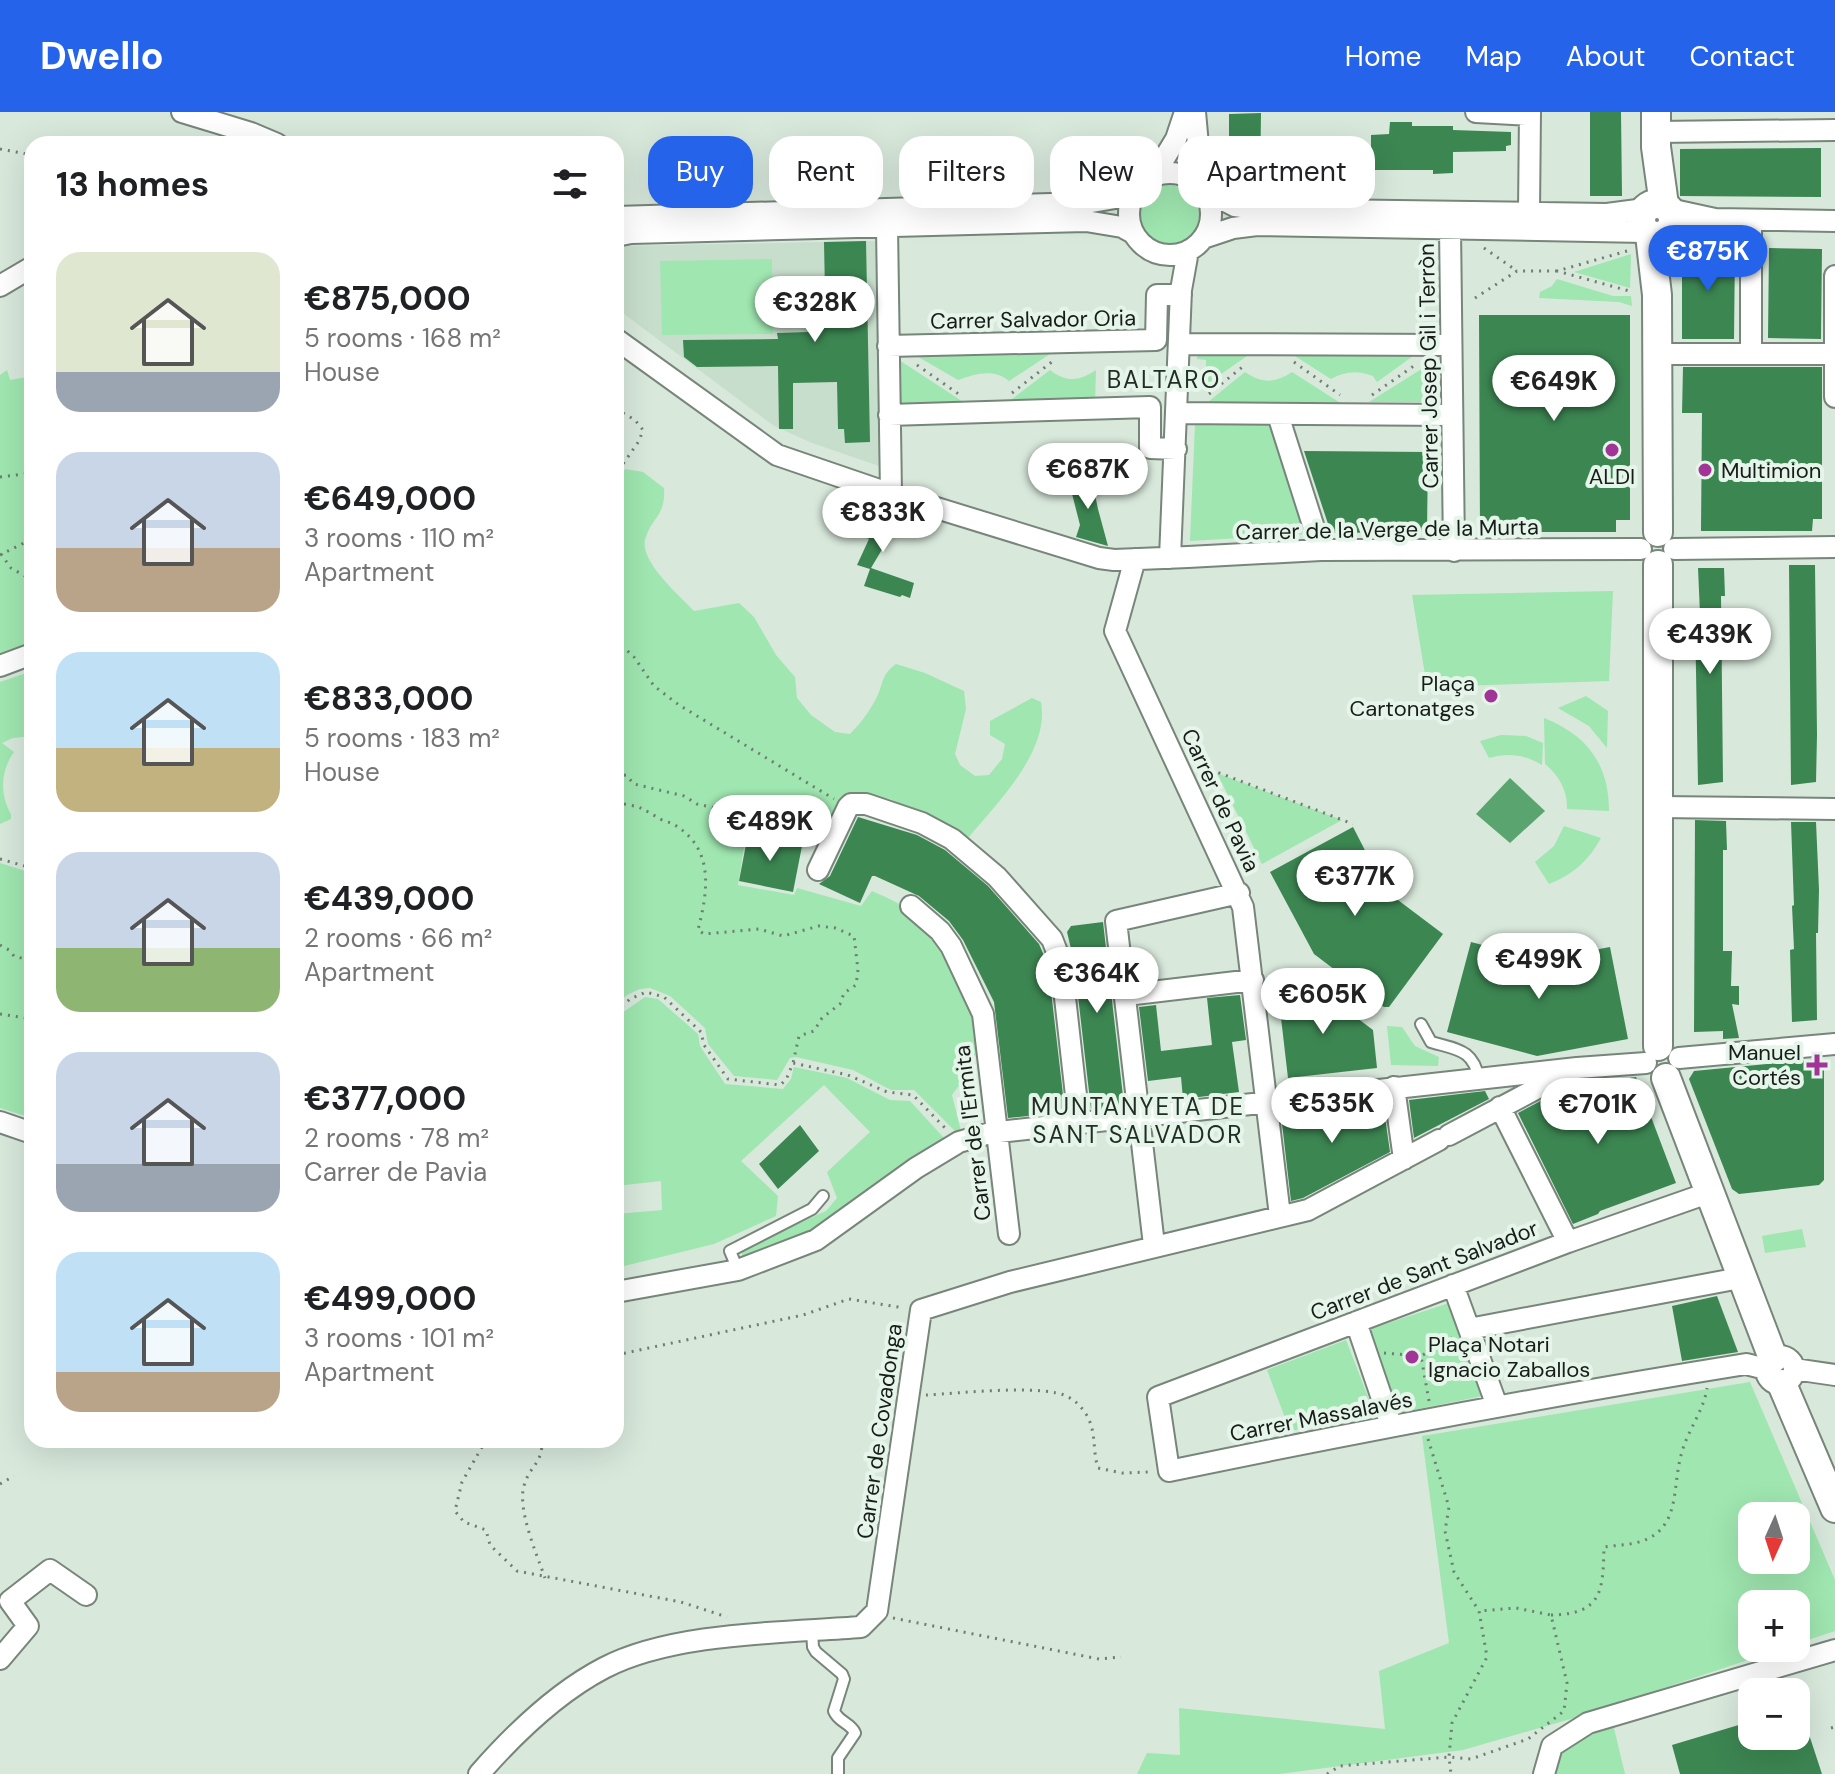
<!DOCTYPE html>
<meta charset="utf-8">
<style>
:root{--surface:#fff;--page:#f6f6f6;--text:#202124;--muted:#757577;--accent:#2563eb}
body{margin:0;font-family:"DM Sans",sans-serif;background:var(--page);color:var(--text);height:100vh;display:flex;flex-direction:column;font-size:30px;white-space:nowrap}
*{box-sizing:border-box;margin:0}
p{font-size:26px;color:var(--muted)}
.icon{flex:none;width:44px;height:44px;fill:none;stroke:currentColor;stroke-width:2;stroke-linecap:round;stroke-linejoin:round}
.map{position:relative;flex:1;overflow:hidden}
.panel{position:absolute;left:24px;top:24px;width:600px;height:1312px;display:flex;flex-direction:column;background:var(--surface);border-radius:24px;box-shadow:0 8px 32px #0002}
.panel>*{flex:none}
.top-card{position:absolute;left:648px;top:24px;width:760px;height:72px;display:flex;gap:16px}
.needle{width:52px;rotate:183deg}
.buttons{position:absolute;left:1738px;top:1390px;display:grid;gap:16px}
.buttons a{display:grid;place-items:center;width:72px;height:72px;border-radius:16px;background:var(--surface);box-shadow:0 8px 32px #0002;font-size:40px}
.price{position:absolute;translate:-50% -68px;padding:0 18px;border-radius:28px;background:#fff;color:#222;font-size:26px;line-height:52px;filter:drop-shadow(0 2px 4px #0008)}
.price::after{content:'';position:absolute;left:50%;top:48px;width:24px;height:18px;margin-left:-12px;background:inherit;clip-path:polygon(0 0,100% 0,50% 100%)}
.price.on{background:var(--accent);color:#fff}
ul{padding:0;list-style:none}
li{display:flex;align-items:center;gap:24px;height:200px;padding:0 32px}
li span{display:grid;place-items:center;flex:none;width:224px;height:160px;border-radius:24px;color:#555}
li>.icon{margin-inline-start:auto}
span .icon{width:96px;height:96px;fill:#fffc;stroke-width:1}
li b{font-size:34px}
h2{display:flex;justify-content:space-between;align-items:center;height:96px;padding:0 32px;font-size:34px}
.pill{padding:0 28px;border-radius:24px;background:var(--surface);box-shadow:0 8px 32px #0002;font-size:28px;line-height:72px}
.pill.on{background:var(--accent);color:#fff}
header{display:flex;align-items:center;gap:48px;box-sizing:border-box;height:112px;padding:0 40px;background:var(--accent);color:#fff}
header strong{font-size:38px}
nav{display:flex;gap:44px;margin-inline-start:auto;font-size:28px}
.map>svg:first-child{display:block}
.built{fill:#c8decc}
.green{fill:#9fe6b0;fill-rule:evenodd}
.water{fill:#5aa46f}
.building{fill:#3c8652}
.lines{fill:none;stroke-linecap:round;stroke-linejoin:round}
.lane-casing{stroke:#77857a;stroke-width:14}
.street-casing{stroke:#77857a;stroke-width:24}
.secondary-casing{stroke:#77857a;stroke-width:32}
.path{stroke:#717c73;stroke-width:3;stroke-dasharray:2 6;stroke-linecap:butt}
.lane{stroke:#fff;stroke-width:10}
.street{stroke:#fff;stroke-width:20}
.secondary{stroke:#fff;stroke-width:28}
.poi-dot{fill:#a03597;stroke:#e6f5e9;stroke-width:3}
.labels{text-anchor:middle;stroke-width:8;stroke-linejoin:round;paint-order:stroke}
.street-label{font-size:22px;fill:#171d18;stroke:#e6f5e9}
.poi-label{font-size:22px;fill:#171d18;stroke:#e6f5e9;text-anchor:start}
.neighbourhood-label{font-size:24px;letter-spacing:2px;fill:#222e25;stroke:#e6f5e9}
</style>
<header>
<strong>Dwello</strong>
<nav><a>Home</a><a>Map</a><a>About</a><a>Contact</a></nav>
</header>
<div class="map">
<svg width="1835" height="1662" viewBox="0 0 1835 1662">
<rect width="100%" height="100%" fill="#d8e8db"/>
<path class="built" d="M878 129 882 355 812 331 774 314 616 196V134Z"/>
<path class="green" d="M1139 103a30 30 0 1 1 60 0a30 30 0 1 1-60 0Z
M1631 142 1630 176 1574 160Z
M772 147 773 222 662 223 660 149Z
M1557 167 1613 184H1631L1632 194 1619 190 1539 186 1540 180 1552 174Z
M1062 234 1009 269C994 256 975 262 958 268L908 239Z
M1198 236 1254 239 1197 279V264L1206 263V248L1197 247Z
M1287 239H1420L1377 270 1373 264C1358 258 1345 259 1331 267Z
M896 246 971 295H898Z
M1428 253V290H1369Z
M7 258 10 268 32 264V533L0 545V263Z
M1050 258C1066 271 1080 269 1096 258L1095 290 1007 291Z
M1245 260C1262 272 1276 271 1292 260L1342 292 1208 290Z
M1195 312H1270L1306 422 1190 429Z
M625 357 643 360 664 376C666 405 651 405 645 428 640 450 680 484 694 499L739 491 754 505 776 543 795 565 797 586 811 603 835 620 850 622C861 611 869 600 877 585 884 570 881 563 896 552L925 561 964 579 966 597 955 642 960 653 975 664 989 663 1002 647 1005 632 990 623V609L1032 586 1041 590C1050 639 998 690 969 725L890 687 850 680 834 722 750 697 738 773 794 783 797 776 861 794 872 779C895 789 923 802 939 823 962 854 982 907 975 946 973 958 959 973 952 983L961 1019H955L914 978H891L853 958 796 945 790 946 777 968 734 964 708 932 705 916 670 884 650 876 640 877 627 883 616 893V372Z
M1613 479 1609 569 1427 575 1412 483Z
M32 559V624L13 626 2 631 14 640C0 659 0 684 11 702V707L0 712V570Z
M1586 584 1608 599 1607 636 1589 614 1558 596Z
M1544 606C1587 623 1609 652 1609 699L1567 697C1568 680 1559 663 1545 652Z
M1501 623 1526 624 1543 631 1542 653C1525 643 1509 640 1489 646L1480 629Z
M1217 661 1342 708 1262 752Z
M1564 714 1601 726C1589 748 1573 763 1549 772L1535 750 1554 734Z
M0 751 32 761V1006L0 996Z
M645 885 658 887 698 922 700 934 725 972 783 977 791 967 794 955 847 966 890 988 910 989 945 1027 809 1123 748 1146 742 1144V1137L826 1099 837 1086 827 1060 870 1020 824 973 741 1049 778 1084 776 1104 714 1132 616 1156V1102L662 1098 661 1069 616 1074V905Z
M1387 914 1402 915 1415 934 1439 945 1438 954 1391 953Z
M1802 1117 1806 1135 1765 1141 1762 1124Z
M1452 1190 1482 1284 1399 1301 1370 1217Z
M1346 1228 1375 1303 1290 1319 1267 1258Z
M1750 1270 1835 1468V1519L1796 1532V1492H1752V1536H1784L1574 1606 1463 1638 1279 1662H1137L1147 1641 1180 1643 1179 1596 1385 1617 1379 1559 1449 1531 1422 1324ZM1752 1404H1796V1448H1752Z
M1613 1612 1625 1662H1551L1565 1634Z"/>
<path class="water" d="M1510 666 1545 699 1510 731 1476 702Z"/>
<path class="building" d="M1590 0H1621L1622 84H1590Z
M1261 1 1260 77H1240V29H1229V2Z
M1390 10H1412V14H1453V18L1511 20V33L1506 34V39L1453 40V61L1433 62V58H1375L1373 76H1314V63H1324V40L1371 36V23L1389 22Z
M1821 36V85L1680 84V37Z
M866 129 870 330 845 331 844 317H838L837 270 793 271V317H779L778 254 697 255 684 245 683 228 778 227 777 221 808 220V181L825 180 824 130Z
M1682 135 1735 136 1734 227H1682Z
M1769 136 1822 137 1821 227 1768 226Z
M1479 203H1630V408H1616V420H1480Z
M1683 255H1822V407H1813L1812 419H1701L1702 301H1682Z
M1304 339 1428 340 1427 420 1331 421Z
M1091 364 1098 397 1108 434 1076 425 1080 413 1069 370Z
M885 395 902 401 899 414H896L871 456 914 471 910 486 902 483 900 485 864 474 870 457 857 453 869 427 863 424 875 399 882 401Z
M1789 453H1815L1817 623 1816 670 1791 673Z
M1698 456H1724L1725 484H1721L1723 670 1698 673 1695 502H1700Z
M858 705 917 723 945 738 988 774 1039 832 1048 853 1065 1000 1008 1006 994 890 963 828 949 809 919 784 875 764H872L860 791 819 772 830 764Z
M1695 708 1726 709 1727 738H1723V839H1732L1731 874H1739V893L1732 892 1739 926 1723 927V919L1694 920Z
M1791 710H1816L1819 778 1818 821H1816L1817 908 1792 910 1790 838 1794 837 1792 794 1794 793Z
M1353 715 1386 779 1443 822 1389 895H1384L1314 842 1270 760Z
M748 722 802 734 793 780 739 769Z
M1103 810 1124 993 1091 997 1074 849 1067 820 1071 814Z
M1471 830 1541 848 1610 835 1628 927 1537 944 1447 920Z
M1316 875 1373 918 1377 956 1288 966 1278 880Z
M1240 883 1246 928 1232 930 1239 980 1183 987 1181 965 1148 969 1139 895 1156 893 1161 939 1212 933 1207 886Z
M1818 947 1824 952V1068L1819 1073 1739 1082 1732 1077 1689 967 1694 959Z
M1636 965 1676 1071 1600 1099 1598 1102 1573 1112 1518 1001 1569 974Z
M1485 979 1489 987 1414 1026 1409 988Z
M1383 991 1390 1040 1303 1086 1291 1089 1281 1003Z
M800 1013 819 1039 778 1077 759 1052Z
M1717 1184 1738 1240 1682 1249 1672 1194Z
M1796 1592H1799L1822 1662H1680L1672 1633 1752 1609V1624H1796Z"/>
<g class="lines">
<defs>
<path id="lane" d="M1421 912 1431 930C1458 938 1473 937 1479 967
M738 1158 730 1139 812 1097 823 1084
M812 1519 813 1535 816 1540 842 1562 844 1567 834 1599C838 1610 851 1611 855 1621L838 1646V1662"/>
<path id="street" d="M182 0 251 21 277 32
M1195 0 1202 77 1235 94 1257 97 1607 102 1645 97
M1476 0 1530 3
M1656 20 1835 18
M1129 102a41 41 0 1 1 82 0a41 41 0 1 1-82 0Z
M1153 65 1176 27 1185 0
M1669 97 1715 107 1835 109
M1529 100 1530 0
M616 105 1086 91 1133 83
M887 115 891 382
M1450 116 1454 439
M1671 118 1707 109
M616 124 631 121 1086 109 1122 115 1133 121
M1203 126 1233 116 1257 113 1645 120
M1835 164V285
M0 174 32 155
M616 227 777 343 891 382 1099 446 1114 448 1188 445 1321 438 1641 437
M1180 232 1451 233
M888 234 1156 228 1157 183H1181
M1751 241V108
M1657 242H1834
M1178 301 1452 303
M889 303 1150 295V336L1176 337
M1278 303 1321 438
M1674 437 1835 435
M1170 446 1181 178 1188 139
M1135 447 1115 519 1243 795 1280 1104
M0 554 32 542
M1659 695 1835 697
M818 758 848 695 851 692H866L922 711 952 727 997 765 1052 827 1061 850 1079 1010
M911 794 940 819 951 834 983 902 1009 1122
M1126 883 1253 868
M1679 946 1835 932
M1394 975 1404 1047
M1500 995 1568 1130
M0 1010 32 1021
M1449 1023 1566 961
M1708 1081 1568 1130 1158 1285 1169 1359C1361 1319 1553 1283 1746 1252L1766 1257
M1154 1133 1116 809 1239 781
M1453 1173 1497 1294
M616 1180 738 1158 816 1128 916 1056 959 1030 990 1021 1577 956 1646 951
M1356 1210 1391 1313
M1469 1217 1740 1166
M1766 1258a14 14 0 1 1 28 0a14 14 0 1 1-28 0Z
M1794 1257 1835 1263
M0 1547 28 1514 10 1489 50 1458 86 1483
M479 1662C514 1622 556 1581 604 1556 673 1520 783 1521 861 1515L877 1499 921 1198 1010 1170 1308 1098 1439 1028
M1544 1662 1552 1634 1588 1611 1835 1538"/>
<path id="secondary" d="M1656 0V35L1664 93
M1641 108a16 16 0 1 1 32 0a16 16 0 1 1-32 0Z
M1650 123 1657 183 1658 420
M1658 453V934
M1666 966 1773 1246
M1782 1272 1835 1396"/>
</defs>
<use href="#lane" class="lane-casing"/>
<use href="#street" class="street-casing"/>
<use href="#secondary" class="secondary-casing"/>
<path class="path" d="M0 37 32 43
M1484 136 1517 159
M1627 139 1557 159 1633 180
M1475 186 1517 159H1557
M1294 250 1340 283
M917 253 960 283
M1012 281 1053 249
M1209 282 1246 252
M1372 283 1418 251
M616 297 635 308 643 318 639 329 616 362
M0 365 32 361
M1 442 11 456 32 468
M0 443 32 427
M616 528 634 545 654 574 679 593 834 687
M1196 652 1353 712
M616 664 626 663 634 672 684 684 697 692 720 697 734 706C750 694 795 712 815 720
M616 691C641 694 641 696 662 708 665 710 670 710 673 712 715 736 708 779 698 818L704 822 759 817 783 824 819 814 835 816 854 824 858 858 856 873 844 881 840 892 822 906 814 919 799 924 793 951
M0 747 32 756
M0 833 9 838 14 844 32 849
M616 900 630 887 646 880 664 885 701 920 704 933 728 967 780 973 786 968 793 951 848 963 887 980 913 983 946 1017
M0 902 32 907
M1384 1241 1421 1244
M616 1243 803 1203 849 1187 904 1196
M926 1283C962 1281 1024 1274 1057 1281 1070 1284 1079 1291 1086 1302 1097 1320 1092 1337 1098 1356L1122 1361 1149 1360
M1429 1289 1421 1244 1454 1225
M1428 1327 1449 1395 1445 1419 1454 1460 1479 1499 1487 1545 1452 1611 1449 1645 1451 1662
M486 1328 462 1370 455 1399 464 1410 486 1418 490 1433 517 1459 681 1490 727 1505
M542 1328C543 1352 529 1354 524 1374 517 1397 537 1443 545 1466
M0 1372 14 1364
M1551 1503C1602 1502 1603 1480 1604 1435 1617 1433 1635 1433 1647 1427 1681 1412 1672 1371 1682 1340 1688 1318 1704 1298 1707 1276
M893 1506 1099 1547 1121 1545
M1831 1616 1835 1615
M1327 1662 1340 1654 1449 1645 1471 1647 1528 1627 1564 1599 1567 1571 1551 1503 1516 1496 1479 1499"/>
<use href="#lane" class="lane"/>
<use href="#street" class="street"/>
<use href="#secondary" class="secondary"/>
</g>
<g class="poi-dot">
<circle cx="1612" cy="338" r="8"/>
<circle cx="1705" cy="358" r="8"/>
<circle cx="1491" cy="584" r="8"/>
<path d="M1813 941h8v8h8v8h-8v8h-8v-8h-8v-8h8z"/>
<circle cx="1412" cy="1245" r="8"/>
</g>
<g class="labels">
<g class="street-label">
<text transform="translate(1033 207) rotate(-1)" y="8">Carrer Salvador Oria</text>
<text transform="translate(1428 254) rotate(-91)" y="8">Carrer Josep Gil i Terròn</text>
<text transform="translate(1387 417) rotate(-1)" y="8">Carrer de la Verge de la Murta</text>
<text transform="translate(1221 688) rotate(65)" y="8">Carrer de Pavia</text>
<text transform="translate(972 1021) rotate(-97)" y="8">Carrer de l'Ermita</text>
<text transform="translate(1424 1158) rotate(-21)" y="8">Carrer de Sant Salvador</text>
<text transform="translate(1321 1304) rotate(-11)" y="8">Carrer Massalavés</text>
<text transform="translate(879 1319) rotate(-82)" y="8">Carrer de Covadonga</text>
</g>
<g class="poi-label">
<text x="1721" y="366">Multimion</text>
<text x="1612" y="372" text-anchor="middle">ALDI</text>
<text x="1475" y="579" text-anchor="end">Plaça<tspan x="1475" dy="25">Cartonatges</tspan></text>
<text x="1801" y="948" text-anchor="end">Manuel<tspan x="1801" dy="25">Cortés</tspan></text>
<text x="1428" y="1240">Plaça Notari<tspan x="1428" dy="25">Ignacio Zaballos</tspan></text>
</g>
<g class="neighbourhood-label">
<text x="1164" y="276">BALTARO</text>
<text x="1138" y="1003">MUNTANYETA DE<tspan x="1138" dy="28">SANT SALVADOR</tspan></text>
</g>
</g>
</svg>
<div class="buttons">
<a><svg class="needle" viewBox="-14 -14 28 28"><path d="M0-13l5 13h-10z" fill="#e53935"/><path d="M0 13l5-13h-10z" fill="#757577"/></svg></a>
<a>+</a>
<a>−</a>
</div>
<b class="price on" style="left:1708px;top:181px">€875K</b>
<b class="price" style="left:815px;top:232px">€328K</b>
<b class="price" style="left:1554px;top:311px">€649K</b>
<b class="price" style="left:1088px;top:399px">€687K</b>
<b class="price" style="left:883px;top:442px">€833K</b>
<b class="price" style="left:1710px;top:564px">€439K</b>
<b class="price" style="left:770px;top:751px">€489K</b>
<b class="price" style="left:1355px;top:806px">€377K</b>
<b class="price" style="left:1539px;top:889px">€499K</b>
<b class="price" style="left:1097px;top:903px">€364K</b>
<b class="price" style="left:1323px;top:924px">€605K</b>
<b class="price" style="left:1332px;top:1033px">€535K</b>
<b class="price" style="left:1598px;top:1034px">€701K</b>
<div class="top-card">
<a class="pill on">Buy</a>
<a class="pill">Rent</a>
<a class="pill">Filters</a>
<a class="pill">New</a>
<a class="pill">Apartment</a>
</div>
<section class="panel">
<h2>13 homes<svg class="icon" aria-label="filters" viewBox="0 0 24 24"><path d="M4 7h16M4 17h16"/><circle cx="9" cy="7" r="2"/><circle cx="15" cy="17" r="2"/></svg></h2>
<ul>
<li><span style="background:linear-gradient(#dfe7d0 75%,#9aa5b1 0)"><svg class="icon" aria-label="home" viewBox="0 0 24 24"><path d="M3 11l9-7 9 7M6 9v11h12V9"/></svg></span><div><b>€875,000</b><p>5 rooms · 168 m²</p><p>House</p></div></li>
<li><span style="background:linear-gradient(#c9d6e8 60%,#b9a48a 0)"><svg class="icon" aria-label="home" viewBox="0 0 24 24"><path d="M3 11l9-7 9 7M6 9v11h12V9"/></svg></span><div><b>€649,000</b><p>3 rooms · 110 m²</p><p>Apartment</p></div></li>
<li><span style="background:linear-gradient(#bfe0f5 60%,#c2b280 0)"><svg class="icon" aria-label="home" viewBox="0 0 24 24"><path d="M3 11l9-7 9 7M6 9v11h12V9"/></svg></span><div><b>€833,000</b><p>5 rooms · 183 m²</p><p>House</p></div></li>
<li><span style="background:linear-gradient(#c9d6e8 60%,#8fb573 0)"><svg class="icon" aria-label="home" viewBox="0 0 24 24"><path d="M3 11l9-7 9 7M6 9v11h12V9"/></svg></span><div><b>€439,000</b><p>2 rooms · 66 m²</p><p>Apartment</p></div></li>
<li><span style="background:linear-gradient(#c9d6e8 70%,#9aa5b1 0)"><svg class="icon" aria-label="home" viewBox="0 0 24 24"><path d="M3 11l9-7 9 7M6 9v11h12V9"/></svg></span><div><b>€377,000</b><p>2 rooms · 78 m²</p><p>Carrer de Pavia</p></div></li>
<li><span style="background:linear-gradient(#bfe0f5 75%,#b9a48a 0)"><svg class="icon" aria-label="home" viewBox="0 0 24 24"><path d="M3 11l9-7 9 7M6 9v11h12V9"/></svg></span><div><b>€499,000</b><p>3 rooms · 101 m²</p><p>Apartment</p></div></li>
</ul>
</section>
</div>
